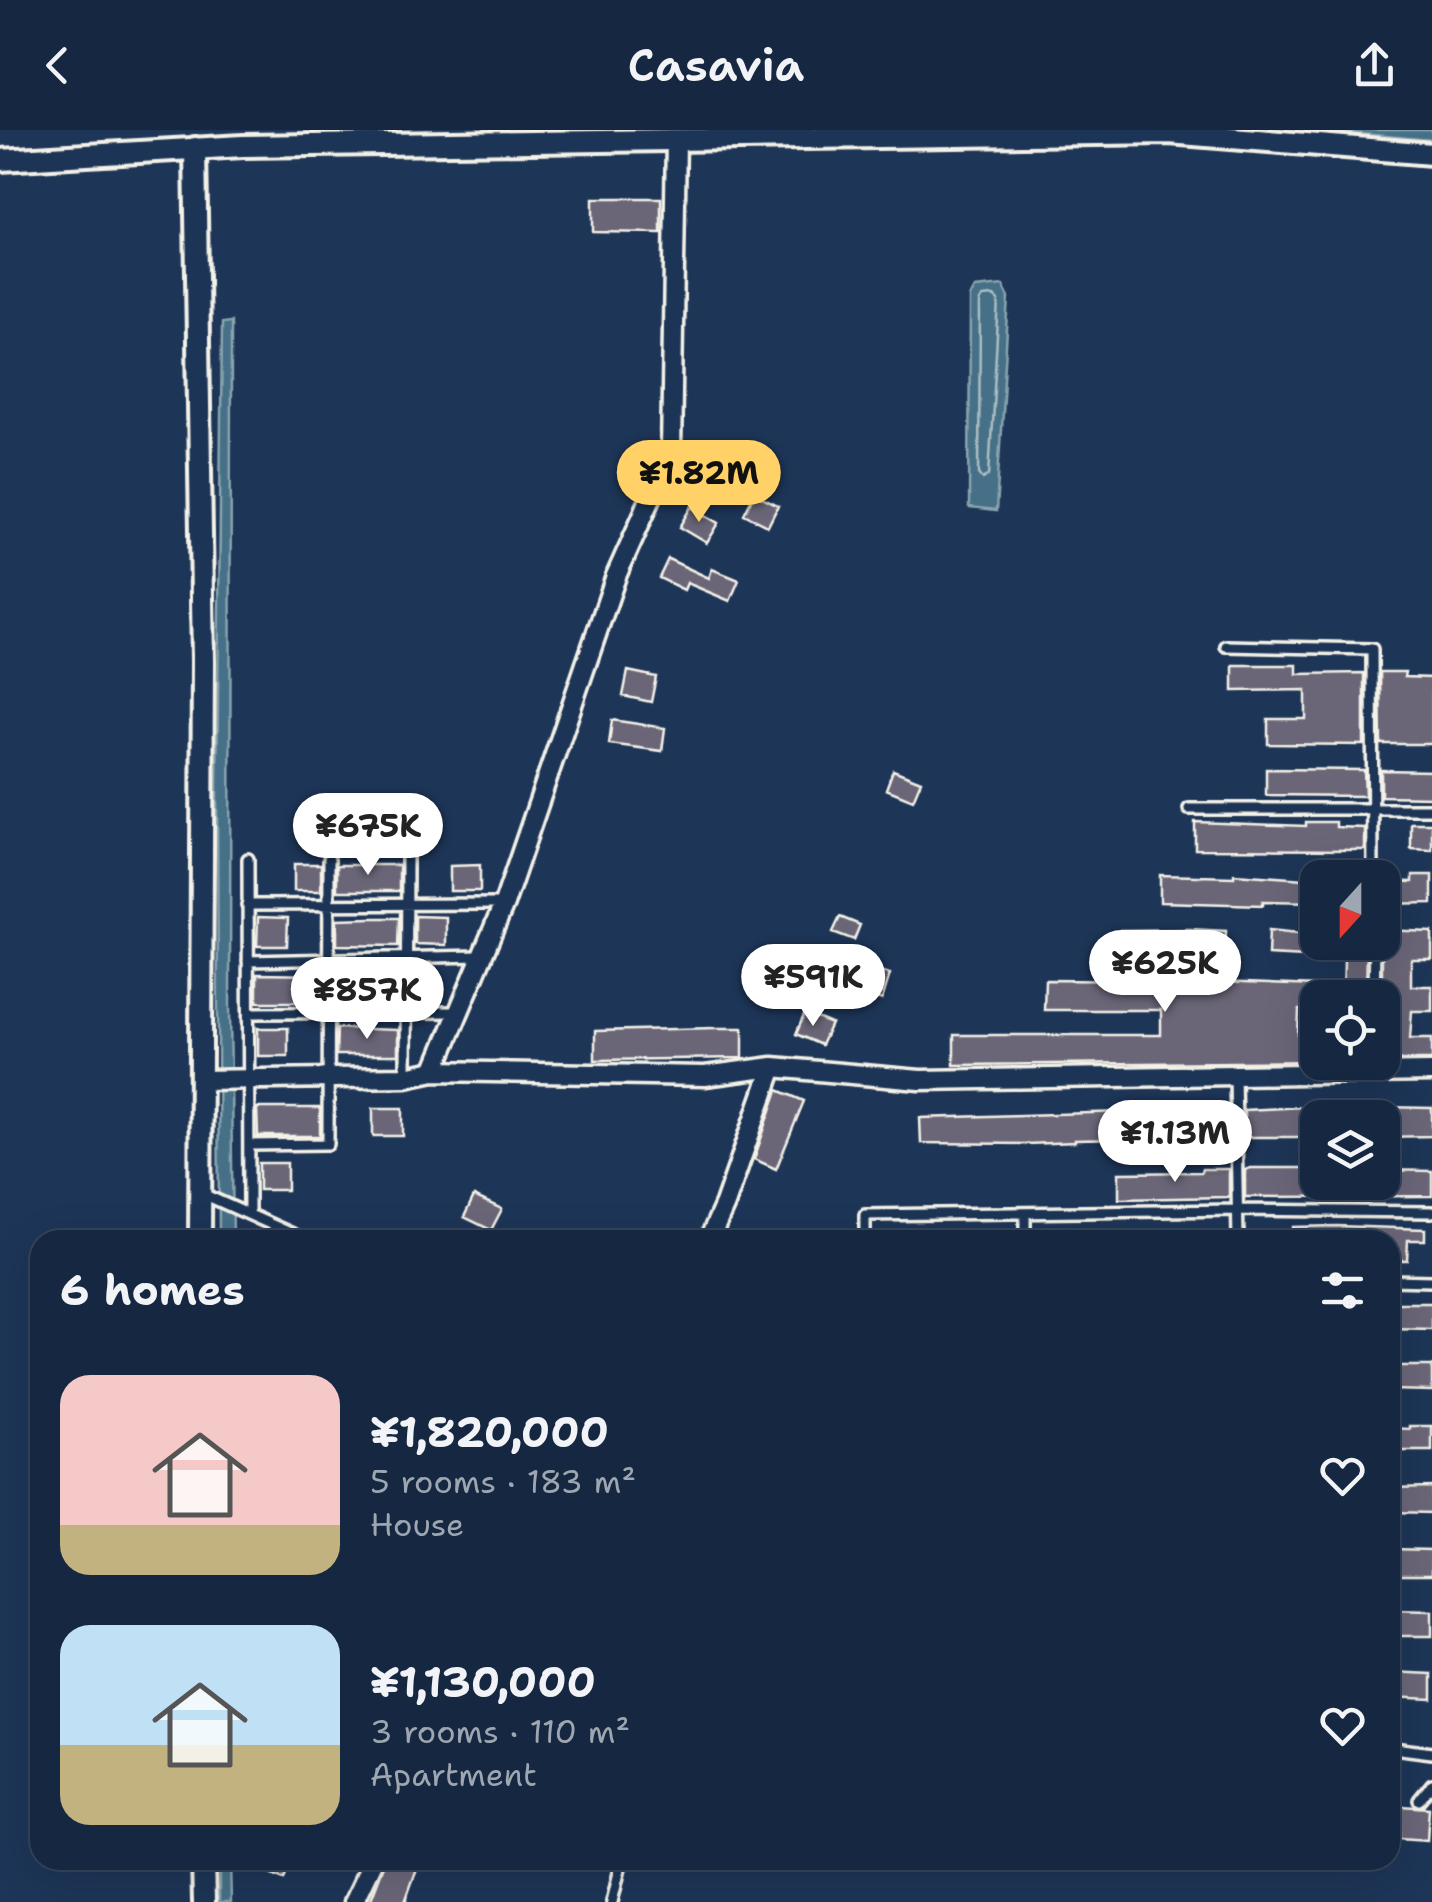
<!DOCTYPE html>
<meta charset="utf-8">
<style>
:root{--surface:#162841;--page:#23344c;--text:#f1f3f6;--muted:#9ea6b1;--line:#35445a;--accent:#ffd166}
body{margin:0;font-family:"Shantell Sans",sans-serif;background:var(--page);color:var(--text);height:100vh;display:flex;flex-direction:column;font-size:38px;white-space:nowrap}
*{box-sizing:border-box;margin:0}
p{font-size:32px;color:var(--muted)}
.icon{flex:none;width:55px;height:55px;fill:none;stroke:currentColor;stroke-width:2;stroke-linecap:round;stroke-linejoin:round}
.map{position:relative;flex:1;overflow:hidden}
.details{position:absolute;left:30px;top:1100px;width:1370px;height:640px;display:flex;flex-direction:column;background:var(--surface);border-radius:30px;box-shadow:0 10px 40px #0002,0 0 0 2px var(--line)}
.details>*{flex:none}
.needle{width:65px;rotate:201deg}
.controls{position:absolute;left:1300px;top:730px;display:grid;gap:20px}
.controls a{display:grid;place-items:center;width:100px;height:100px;border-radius:20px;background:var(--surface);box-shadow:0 10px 40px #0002,0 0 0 2px var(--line);font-size:50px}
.price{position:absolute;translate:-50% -85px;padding:0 22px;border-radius:35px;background:#fff;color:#222;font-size:32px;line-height:65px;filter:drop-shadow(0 2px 5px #0008)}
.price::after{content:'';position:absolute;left:50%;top:60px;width:30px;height:22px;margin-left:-15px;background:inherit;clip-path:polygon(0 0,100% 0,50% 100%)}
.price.active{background:var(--accent);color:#111}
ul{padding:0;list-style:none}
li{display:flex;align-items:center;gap:30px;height:250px;padding:0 30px}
li span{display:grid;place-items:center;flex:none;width:280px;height:200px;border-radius:30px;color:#555}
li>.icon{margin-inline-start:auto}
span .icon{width:120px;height:120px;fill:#fffc;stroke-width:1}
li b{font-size:42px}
h2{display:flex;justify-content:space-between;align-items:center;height:120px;padding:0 30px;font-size:42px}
header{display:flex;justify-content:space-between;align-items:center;height:130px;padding:0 30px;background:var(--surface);font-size:45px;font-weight:600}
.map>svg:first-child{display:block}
.water{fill:#447088;stroke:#8aa4ae;stroke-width:2.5}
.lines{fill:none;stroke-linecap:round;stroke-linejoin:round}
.shore{stroke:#aebdc2;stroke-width:2.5}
.building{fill:#6b6678;stroke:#f4f1e8;stroke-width:2.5}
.service-casing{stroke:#f4f1e8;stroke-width:16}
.minor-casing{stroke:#f4f1e8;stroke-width:25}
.tertiary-casing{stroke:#f4f1e8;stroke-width:28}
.service{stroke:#1d3557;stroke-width:9}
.minor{stroke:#1d3557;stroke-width:18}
.tertiary{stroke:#1d3557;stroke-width:20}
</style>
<header><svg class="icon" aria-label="back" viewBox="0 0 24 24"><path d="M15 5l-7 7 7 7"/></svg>Casavia<svg class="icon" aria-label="share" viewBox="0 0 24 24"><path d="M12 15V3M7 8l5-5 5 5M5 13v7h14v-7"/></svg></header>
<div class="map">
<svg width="1432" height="1772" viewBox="0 0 1432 1772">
<rect width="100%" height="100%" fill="#1d3557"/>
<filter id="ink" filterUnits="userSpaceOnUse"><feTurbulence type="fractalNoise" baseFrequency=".01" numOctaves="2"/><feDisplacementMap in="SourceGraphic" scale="20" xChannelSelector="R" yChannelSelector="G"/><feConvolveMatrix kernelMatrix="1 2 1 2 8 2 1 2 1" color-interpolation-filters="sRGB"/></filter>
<g filter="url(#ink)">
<path class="water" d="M1316 0H1432V10Z
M1003 155 1009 167 996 381 969 378 970 167 975 158Z
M231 192 230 878 233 1110H219L217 665 222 193Z
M219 1730H230L231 1772H219Z"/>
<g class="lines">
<path class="shore" d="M994 166 999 171 989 345 983 349 979 344 980 171 983 167Z"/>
</g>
<path class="building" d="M593 68H661V103L593 102Z
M754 364 778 376 768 396 744 384Z
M692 377 719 393 707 413 680 397Z
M668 429 709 448 712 439 739 450 730 471 687 453 684 460 659 448Z
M1233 535H1297V544L1364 543V615L1268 614V589H1306V560L1233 561Z
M628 541 656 547 651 572 623 566Z
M1380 542H1405L1404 547 1432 548V614H1381Z
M612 590 665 598 662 621 609 614Z
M1266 639 1364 640 1365 666 1266 665Z
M893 640 921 651 913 670 886 659Z
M1381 640 1432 641V667L1381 666Z
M1195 692 1306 696V692H1336V697L1365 698V720L1195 719Z
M1411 693H1432V720L1411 719Z
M294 734H321V761H294Z
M337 735H399V761H337Z
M480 735V761H450V736Z
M1234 744 1318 750V772L1263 771V775L1160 772V745L1234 747Z
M1413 745H1432V773L1382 774V751L1413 752Z
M415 786 446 787V815L415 814Z
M258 787 288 788 287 816H257Z
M840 787 860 795 854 810 833 802Z
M372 788H399L398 816 337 815V789Z
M1190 799 1226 801 1225 827 1191 826V851L1318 856V881L1299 880 1298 905 1300 909 1318 910V931L954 935V905H1161V880H1044L1045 850 1161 851 1162 826H1120V800Z
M1269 800 1318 805V812H1367L1366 868H1343L1344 829 1268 825Z
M1382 800 1432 802V829H1411V856H1432V881H1412L1410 908H1432V930H1382Z
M826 826 890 844 882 870 819 848Z
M372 842 398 843V872L337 871V843Z
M257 844 320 845V872H257Z
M805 883 831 894 821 915 796 904Z
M258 898H288V926H258Z
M337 898 398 900V925H336Z
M715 898H743V928L595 930V901Z
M778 960 804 971 776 1039 754 1029Z
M1303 977 1318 978V1007H1244V980Z
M1382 977 1432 978V1006L1382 1007Z
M257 978H320V1006H258Z
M373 978H403V1006H373Z
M1228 979V1007L1075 1010V1012L1027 1014 921 1013 920 988Z
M259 1033H287V1060H259Z
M1250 1038H1318V1052H1382V1040L1432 1041V1066L1245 1067V1040Z
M1202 1039H1229V1067L1119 1069V1043L1201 1042Z
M474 1066 502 1079 491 1100 464 1087Z
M1337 1096 1425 1099V1110H1408L1407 1130H1390V1110H1293V1097Z
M1390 1173H1432V1200L1390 1199Z
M1390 1236H1432V1261L1390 1260Z
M1410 1296H1432V1321H1390V1298L1410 1299Z
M1432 1357V1383L1390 1382V1358Z
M1390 1419 1432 1420V1444H1390Z
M1390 1480 1432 1481V1506H1390Z
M1390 1542 1432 1544V1569L1390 1567Z
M1401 1676 1429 1678 1427 1711 1399 1709Z
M236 1730H291L284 1750Z
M386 1730H420L405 1772H370Z"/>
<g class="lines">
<defs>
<path id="service" d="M1226 516 1372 519 1373 748
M1189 679H1432
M248 729 249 1084
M247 775 504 774
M248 831 480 826
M1374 868 1375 812
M249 883 459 882
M1235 944 1238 1110
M406 947 407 727
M250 1015 328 1014 329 729
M203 1064 306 1110
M1025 1084V1110
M865 1110V1085L1238 1080 1432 1082
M1390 1150 1432 1151
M1390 1614 1393 1618 1432 1623
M1419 1670 1432 1654
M612 1772 622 1730"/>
<path id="minor" d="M434 941 504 774 616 446 671 323 676 9
M200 950 406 947 434 941 705 946 773 937 920 950 1432 942
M709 1110 725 1074 773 937
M354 1772 374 1730"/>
<path id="tertiary" d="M195 18 203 532 200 1110
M0 30 243 16 1169 3 1432 24
M203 1730 204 1772"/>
</defs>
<use href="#service" class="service-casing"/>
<use href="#minor" class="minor-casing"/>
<use href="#tertiary" class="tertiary-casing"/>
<use href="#service" class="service"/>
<use href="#minor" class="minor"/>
<use href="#tertiary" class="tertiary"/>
</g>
</g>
</svg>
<div class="controls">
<a><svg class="needle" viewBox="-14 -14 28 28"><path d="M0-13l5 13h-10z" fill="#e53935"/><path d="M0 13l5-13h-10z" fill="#9ea6b1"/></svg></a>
<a><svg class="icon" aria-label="locate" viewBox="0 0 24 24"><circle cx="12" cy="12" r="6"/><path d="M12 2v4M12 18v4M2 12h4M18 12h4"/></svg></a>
<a><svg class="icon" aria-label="layers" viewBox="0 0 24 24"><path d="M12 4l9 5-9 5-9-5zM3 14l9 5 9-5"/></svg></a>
</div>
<b class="price active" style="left:699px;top:395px">¥1.82M</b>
<b class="price" style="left:368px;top:748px">¥675K</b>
<b class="price" style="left:1165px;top:885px">¥625K</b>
<b class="price" style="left:813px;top:899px">¥591K</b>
<b class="price" style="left:367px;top:912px">¥857K</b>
<b class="price" style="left:1175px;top:1055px">¥1.13M</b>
<section class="details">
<h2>6 homes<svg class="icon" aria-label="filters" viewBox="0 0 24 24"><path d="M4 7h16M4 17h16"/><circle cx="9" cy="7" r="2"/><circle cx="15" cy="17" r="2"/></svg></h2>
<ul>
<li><span style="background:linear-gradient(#f6c9c9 75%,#c2b280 0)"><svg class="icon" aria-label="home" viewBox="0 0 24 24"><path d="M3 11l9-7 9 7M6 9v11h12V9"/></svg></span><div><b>¥1,820,000</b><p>5 rooms · 183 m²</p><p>House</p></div><svg class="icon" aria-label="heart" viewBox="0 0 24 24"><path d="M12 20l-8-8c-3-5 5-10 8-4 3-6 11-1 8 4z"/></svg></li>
<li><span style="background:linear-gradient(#bfe0f5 60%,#c2b280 0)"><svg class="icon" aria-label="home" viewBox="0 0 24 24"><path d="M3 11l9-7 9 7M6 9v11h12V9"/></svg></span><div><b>¥1,130,000</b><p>3 rooms · 110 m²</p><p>Apartment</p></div><svg class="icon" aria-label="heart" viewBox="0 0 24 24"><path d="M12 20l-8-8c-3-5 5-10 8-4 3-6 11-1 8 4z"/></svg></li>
</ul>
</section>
</div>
